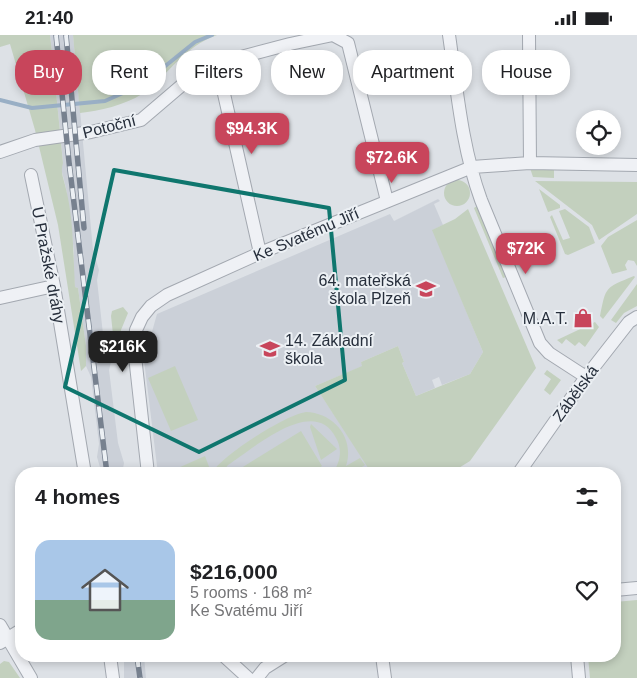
<!DOCTYPE html>
<meta charset="utf-8">
<style>
:root{--surface:#fff;--page:#f6f6f6;--text:#202124;--muted:#757577;--accent:#c8455b}
body{margin:0;font-family:Arial,sans-serif;background:var(--page);color:var(--text);height:100vh;display:flex;flex-direction:column;font-size:19px;white-space:nowrap}
*{box-sizing:border-box;margin:0}
p{font-size:16px;color:var(--muted)}
.icon{flex:none;width:28px;height:28px;fill:none;stroke:currentColor;stroke-width:2;stroke-linecap:round;stroke-linejoin:round}
.map{position:relative;flex:1;overflow:hidden}
.sheet{position:absolute;left:15px;top:432px;width:606px;height:195px;display:flex;flex-direction:column;background:var(--surface);border-radius:20px;box-shadow:0 2px 8px #0003}
.sheet>*{flex:none}
.guide{position:absolute;left:15px;top:15px;width:608px;height:45px;display:flex;gap:10px}
.buttons{position:absolute;left:576px;top:75px;display:grid;gap:10px}
.buttons a{display:grid;place-items:center;width:45px;height:45px;border-radius:50%;background:var(--surface);box-shadow:0 2px 8px #0003;font-size:25px}
.price{position:absolute;translate:-50% -42px;padding:0 11px;border-radius:10px;background:var(--accent);color:#fff;font-size:16px;line-height:32px;filter:drop-shadow(0 1px 2px #0008)}
.price::after{content:'';position:absolute;left:50%;top:30px;width:15px;height:11px;margin-left:-8px;background:inherit;clip-path:polygon(0 0,100% 0,50% 100%)}
.price.on{background:#222;color:#fff}
ul{padding:0;list-style:none}
li{display:flex;align-items:center;gap:15px;height:125px;padding:0 20px}
li span{display:grid;place-items:center;flex:none;width:140px;height:100px;border-radius:15px;color:#555}
li>.icon{margin-inline-start:auto}
span .icon{width:60px;height:60px;fill:#fffc;stroke-width:1}
li b{font-size:21px}
h2{display:flex;justify-content:space-between;align-items:center;height:60px;padding:0 20px;font-size:21px}
.tag{padding:0 18px;border-radius:20px;background:var(--surface);box-shadow:0 2px 8px #0003;font-size:18px;line-height:45px}
.tag.on{background:var(--accent);color:#fff}
.status{display:flex;justify-content:space-between;align-items:center;height:35px;padding:0 25px;background:var(--surface);direction:ltr}
.status svg{height:14px;fill:currentColor}
.map>svg:first-child{display:block}
.built{fill:#cbd0d8}
.green{fill:#c3d0be}
.lines{fill:none;stroke-linecap:round;stroke-linejoin:round}
.stream{stroke:#99afc5;stroke-width:4}
.minor-casing{stroke:#a3a8b0;stroke-width:14}
.minor{stroke:#eff1f5;stroke-width:12}
.rail-casing{stroke:#77818f;stroke-width:5.5}
.rail{stroke:#ecf0f4;stroke-width:4;stroke-dasharray:11;stroke-linecap:butt}
.marked{fill:none;stroke:#0f766e;stroke-width:4;stroke-linejoin:round}
.labels{text-anchor:middle;stroke-width:4;stroke-linejoin:round;paint-order:stroke}
.street-label{font-size:16px;fill:#272f3c;stroke:#ecf0f4}
.poi-label{font-size:16px;fill:#272f3c;stroke:#ecf0f4;text-anchor:end}
</style>
<div class="status"><b>21:40</b><svg viewBox="0 0 49 12"><path d="M0 12V9h3v3zM5 12V6h3v6zM10 12V3h3v9zM15 12V0h3v12zM26 1h20v11H26zM47 4h2v5h-2z"/></svg></div>
<div class="map">
<svg width="637" height="643" viewBox="0 0 637 643">
<rect width="100%" height="100%" fill="#dde1e6"/>
<path class="built" d="M50 0H73L93 215 99 235 97 245 104 308 109 317 111 327 109 335 118 408 124 428 122 439H102L97 422 99 409 91 342 86 331V311L78 253 75 252 73 236 74 216 66 153 61 133 63 127 55 46 51 31 53 25Z
M438 164 440 166 434 169 443 190 433 195 483 317 470 339 442 350 439 342 432 345 435 353 416 361 402 328 404 327 398 311 361 327 363 331 315 351 369 433 359 439H158L144 325 157 279 390 179 394 186Z
M124 621H144L146 643H124Z"/>
<path class="green" d="M0 0H50L53 25 51 31 55 46 63 128C60 138 64 144 66 154 74 186 73 220 75 252L78 253 86 311V331L81 336 58 190 35 95 10 9 0 12Z
M73 0H217C183 12 170 39 142 59 125 70 99 76 80 78Z
M530 133 554 134V143L533 142Z
M444 158a13 13 0 1 1 26 0a13 13 0 1 1-26 0Z
M535 146 637 147V179L599 205 592 190Z
M539 154 560 170V173L548 177Z
M477 171 506 242 503 243 474 173Z
M468 174 536 333 470 426 449 439H372L315 351 362 331 361 327 398 311 404 327 402 328 416 361 470 339 483 317 432 195 455 184Z
M565 174 589 192 595 208 568 220 565 219 550 182 552 180 563 205 570 203 559 176Z
M637 185V231L634 226 628 225 625 230 627 235 612 239 601 211 608 202Z
M634 241 635 242 603 284 600 281C606 251 605 253 634 241Z
M637 249V271L624 278 616 288 611 285Z
M123 272 128 278 121 295 119 319 127 320 128 326 116 327 111 281 112 276Z
M595 287 599 292 585 312 579 307 575 311 566 304 562 309 557 305Z
M175 331 198 385 171 396 148 343Z
M547 335 561 345 550 360 544 355 551 344 544 339Z
M306 377C334 378 355 403 346 431L360 423 365 430 351 439H332C340 428 343 415 336 403 314 359 253 414 228 430L221 439H211C221 421 285 380 306 377Z
M311 389 337 414 321 425 310 392Z
M301 396 322 431 311 439H240L238 435Z
M205 421 211 437 170 439 169 437Z
M637 565V643H590L588 621H615V567Z
M4 626 9 627 20 643H0V629Z"/>
<g class="lines">
<path class="stream" d="M0 65 32 73 105 66 143 49 195 7 212 0"/>
<defs>
<path id="minor" d="M449 0C457 55 462 113 481 165L540 308 549 318 586 342
M529 0 530 128
M217 28 260 218
M0 117 35 105 91 97 141 85 202 33 211 30 290 9 333 0 348 8 387 166
M31 140 54 251 85 439
M0 263 54 251
M148 439 134 312 136 295 142 282 151 271 167 260 260 218 472 132 530 128 637 130
M518 439 586 342 629 287 637 282
M615 555 637 553
M0 590 31 643
M0 608 21 595
M110 621 113 643
M224 621 248 643
M382 621 385 643
M577 621 579 643
M257 643 265 633 284 621"/>
</defs>
<use href="#minor" class="minor-casing"/>
<use href="#minor" class="minor"/>
<defs>
<path id="rail" d="M56 0 69 127 107 439
M66 0 84 193
M137 621 140 643"/>
</defs>
<use href="#rail" class="rail-casing"/>
<use href="#rail" class="rail"/>
</g>
<path class="marked" d="M114 135 329 173 345 345 199 417 65 352Z"/>
<defs>
<symbol id="school-bare" viewBox="-9 -9 18 18"><path d="M0-5L7-2L0 1L-7-2ZM-4 1L0 2.5L4 1V4Q0 6-4 4Z" fill="#c8455b" stroke="#ecf0f4" stroke-width="2.5" paint-order="stroke"/></symbol>
<symbol id="shop-bare" viewBox="-9 -9 18 18"><path d="M-5-2.5h2.3a2.7 3.5 0 0 1 5.4 0H5L5.5 6h-11ZM-1.5-2.5h3a1.5 2.3 0 0 0-3 0Z" fill="#c8455b" stroke="#ecf0f4" stroke-width="2.5" paint-order="stroke"/></symbol>
</defs>
<g fill-rule="evenodd">
<use href="#school-bare" x="412" y="240" width="28" height="28"/>
<use href="#shop-bare" x="569" y="269" width="28" height="28"/>
<use href="#school-bare" x="256" y="300" width="28" height="28"/>
</g>
<g class="labels">
<g class="street-label">
<text transform="translate(109 91) rotate(-14)" y="6">Potoční</text>
<text transform="translate(306 199) rotate(-23)" y="6">Ke Svatému Jiří</text>
<text transform="translate(49 230) rotate(79)" y="6">U Pražské dráhy</text>
<text transform="translate(575 358) rotate(-54)" y="6">Zábělská</text>
</g>
<g class="poi-label">
<text x="411" y="251">64. mateřská<tspan x="411" dy="18">škola Plzeň</tspan></text>
<text x="568" y="289">M.A.T.</text>
<text x="285" y="311" text-anchor="start">14. Základní<tspan x="285" dy="18">škola</tspan></text>
</g>
</g>
</svg>
<div class="buttons">
<a><svg class="icon" aria-label="locate" viewBox="0 0 24 24"><circle cx="12" cy="12" r="6"/><path d="M12 2v4M12 18v4M2 12h4M18 12h4"/></svg></a>
</div>
<b class="price" style="left:252px;top:120px">$94.3K</b>
<b class="price" style="left:392px;top:149px">$72.6K</b>
<b class="price" style="left:526px;top:240px">$72K</b>
<b class="price on" style="left:123px;top:338px">$216K</b>
<div class="guide">
<a class="tag on">Buy</a>
<a class="tag">Rent</a>
<a class="tag">Filters</a>
<a class="tag">New</a>
<a class="tag">Apartment</a>
<a class="tag">House</a>
</div>
<section class="sheet">
<h2>4 homes<svg class="icon" aria-label="filters" viewBox="0 0 24 24"><path d="M4 7h16M4 17h16"/><circle cx="9" cy="7" r="2"/><circle cx="15" cy="17" r="2"/></svg></h2>
<ul>
<li><span style="background:linear-gradient(#a9c7e8 60%,#7fa58c 0)"><svg class="icon" aria-label="home" viewBox="0 0 24 24"><path d="M3 11l9-7 9 7M6 9v11h12V9"/></svg></span><div><b>$216,000</b><p>5 rooms · 168 m²</p><p>Ke Svatému Jiří</p></div><svg class="icon" aria-label="heart" viewBox="0 0 24 24"><path d="M12 20l-8-8c-3-5 5-10 8-4 3-6 11-1 8 4z"/></svg></li>
</ul>
</section>
</div>
